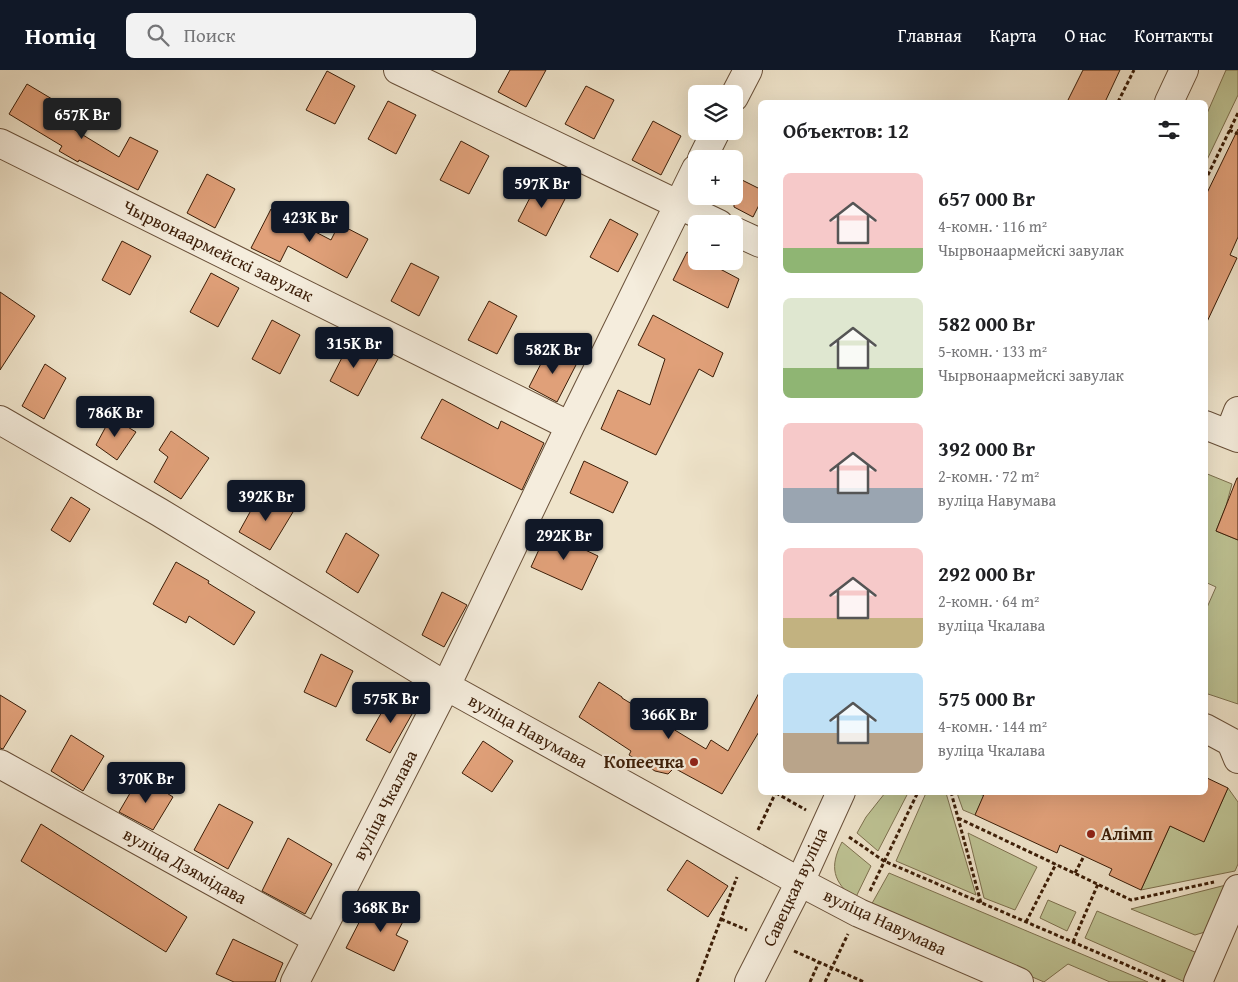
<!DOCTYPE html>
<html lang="ru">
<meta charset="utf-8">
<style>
:root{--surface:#fff;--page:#f2f2f2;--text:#202124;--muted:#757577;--accent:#111827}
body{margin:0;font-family:"Gentium Book Plus",serif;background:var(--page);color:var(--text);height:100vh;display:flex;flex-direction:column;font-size:19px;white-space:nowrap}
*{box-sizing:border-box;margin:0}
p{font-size:16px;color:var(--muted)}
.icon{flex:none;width:28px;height:28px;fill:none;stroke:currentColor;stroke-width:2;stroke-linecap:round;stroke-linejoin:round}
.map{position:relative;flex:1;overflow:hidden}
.details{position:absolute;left:758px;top:30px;width:450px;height:695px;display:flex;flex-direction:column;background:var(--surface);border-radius:8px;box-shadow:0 5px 20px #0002}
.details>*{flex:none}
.controls{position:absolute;left:688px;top:15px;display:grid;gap:10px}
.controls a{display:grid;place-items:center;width:55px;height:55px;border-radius:8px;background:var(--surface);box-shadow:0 5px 20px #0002;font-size:25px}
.price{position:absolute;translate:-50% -42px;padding:0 11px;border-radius:5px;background:var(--accent);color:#fff;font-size:16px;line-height:32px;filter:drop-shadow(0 1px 2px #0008)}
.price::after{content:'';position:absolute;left:50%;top:30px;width:15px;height:11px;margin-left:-8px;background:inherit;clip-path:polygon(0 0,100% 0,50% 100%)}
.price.active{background:#222;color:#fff}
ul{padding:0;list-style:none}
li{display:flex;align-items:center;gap:15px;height:125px;padding:0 25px}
li span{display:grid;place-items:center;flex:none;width:140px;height:100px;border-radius:8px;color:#555}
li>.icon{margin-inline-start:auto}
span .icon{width:60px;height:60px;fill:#fffc;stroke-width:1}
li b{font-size:21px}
h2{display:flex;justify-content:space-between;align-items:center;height:60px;padding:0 25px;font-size:21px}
header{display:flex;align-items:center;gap:30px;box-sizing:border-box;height:70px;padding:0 25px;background:var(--accent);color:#fff}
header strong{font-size:24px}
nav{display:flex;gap:28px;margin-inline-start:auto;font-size:18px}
.search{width:350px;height:45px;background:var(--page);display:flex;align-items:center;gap:12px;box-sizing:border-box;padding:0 18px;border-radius:8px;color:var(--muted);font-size:19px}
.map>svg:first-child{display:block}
.grass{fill:#bec394;stroke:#7d704e}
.building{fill:#e0a079;stroke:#3c1e08}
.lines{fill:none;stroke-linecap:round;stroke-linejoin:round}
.minor-casing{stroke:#695039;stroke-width:30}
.path{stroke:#3c1e08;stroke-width:3;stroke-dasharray:4 2.5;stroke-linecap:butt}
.minor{stroke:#f5eddd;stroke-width:28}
.poi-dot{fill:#8f2418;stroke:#f5eddd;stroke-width:2}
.labels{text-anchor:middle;stroke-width:4.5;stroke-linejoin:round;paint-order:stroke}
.street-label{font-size:18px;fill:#3c1e08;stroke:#f5eddd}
.poi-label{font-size:18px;font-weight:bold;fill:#3c1e08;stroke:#f5eddd;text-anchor:end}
</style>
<header>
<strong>Homiq</strong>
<div class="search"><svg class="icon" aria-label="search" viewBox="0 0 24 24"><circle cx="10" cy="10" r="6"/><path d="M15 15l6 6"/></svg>Поиск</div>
<nav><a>Главная</a><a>Карта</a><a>О нас</a><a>Контакты</a></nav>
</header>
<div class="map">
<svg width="1238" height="912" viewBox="0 0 1238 912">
<rect width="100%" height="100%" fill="#efe4cb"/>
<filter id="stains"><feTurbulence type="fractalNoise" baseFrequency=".004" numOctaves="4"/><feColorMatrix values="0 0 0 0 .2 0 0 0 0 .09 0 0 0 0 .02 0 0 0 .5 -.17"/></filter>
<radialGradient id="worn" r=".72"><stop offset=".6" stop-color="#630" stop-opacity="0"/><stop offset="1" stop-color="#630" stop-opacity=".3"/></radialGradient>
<path class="grass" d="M1226 0H1238V25L1205 94V48Z
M1205 403 1232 414 1226 436 1216 461 1238 470V634L1205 623V542L1216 517 1205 512Z
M1228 718 1238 732V794L1235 801 1141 820 1170 756 1204 771Z
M885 723H908L878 781 857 763 866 747Z
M926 723H946L976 825 896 791Z
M957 723H978L984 726 975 745 963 740Z
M968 763 1037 797 1015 840 984 828Z
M842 772 871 796 855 829C833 812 829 797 842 772Z
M889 803 1148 912H1110L1068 894 1044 912 870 837Z
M1230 814 1205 862 1195 865 1131 839Z
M1048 830 1076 842 1067 861 1040 848Z
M1097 841 1202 885 1185 912 1085 868Z"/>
<path class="building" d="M510 0H546L526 37 498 22Z
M1083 0H1120L1105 32H1067Z
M327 1 355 16 335 54 306 40Z
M27 14 67 38 60 51 119 87 130 67 158 81 138 120 79 90 78 92 59 81 62 76 9 44Z
M586 16 614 30 594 69 565 54Z
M388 31 416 45 396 84 368 69Z
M653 51 681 66 661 105 632 90Z
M1238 59V167L1230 185 1237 188 1205 256V127Z
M461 71 489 86 469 124 440 110Z
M207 104 235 119 215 158 187 143Z
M734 106 760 119V133L753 147 734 137Z
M538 112 566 127 546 166 518 151Z
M271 139 331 170 339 154 368 169 347 208 288 176 280 192 251 178Z
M610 149 638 164 618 202 590 187Z
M122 171 151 186 130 225 102 210Z
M687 182 696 187V191H705L739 209 728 238 673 210Z
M411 193 439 207 419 246 391 231Z
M211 203 239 218 218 257 190 242Z
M0 222 35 246 0 300Z
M489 231 517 246 497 284 468 270Z
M653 245 723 283 713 307 699 299 656 385 601 359 618 320 650 335 665 289 638 275Z
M272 250 300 265 280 304 252 289Z
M350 272 379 287 358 326 330 311Z
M549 278 577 293 557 332 529 317Z
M45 294 66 308 44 349 22 336Z
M442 329 498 359 501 351 544 373 522 420 421 368Z
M111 347 136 362 117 390 96 375Z
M171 361 209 388 181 429 154 412 168 387 159 380Z
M584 391 628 412 613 443 570 423Z
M1237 408H1238V470L1216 461Z
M260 424 293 442 270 480 239 462Z
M71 427 90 439 70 472 51 460Z
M547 462 598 486 582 520 531 497Z
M346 463 379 485 358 523 326 502Z
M176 492 209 511 208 513 255 542 234 575 189 546 186 553 153 534Z
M442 522 467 535 444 577 422 565Z
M321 584 353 601 336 637 304 622Z
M599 612 622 627V628L706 679 711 670 728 681 760 621V660L722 724 674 698 668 704 655 701 629 685 631 681 579 647Z
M392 624 416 637 390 683 366 670Z
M0 625 26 641 3 679 0 678Z
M71 665 104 686 83 721 51 701Z
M483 671 513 691 492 722 462 703Z
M140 706 173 727 153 760 119 742Z
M1205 707 1228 718 1204 772 1170 756 1141 820 1109 805 1112 799 1084 786 1060 775 1057 783 975 745 985 722H1205Z
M219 734 253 752 228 799 194 780Z
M41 754 187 847 166 882 21 791Z
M288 768 332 794 305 844 262 821Z
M687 790 728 816 708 847 667 820Z
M387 824 411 836 396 865 408 871 394 901 346 878 370 831 380 836Z
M233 869 283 893 275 912H234L216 904Z"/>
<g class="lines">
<defs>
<path id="minor" d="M398 0 719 154
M734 27 748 0
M1169 32 1184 0
M0 73 570 356
M702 89 716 61
M734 161 760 173
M0 350 159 442 446 616 800 812 859 843 1019 912
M1205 355 1238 368
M1229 364 1238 341
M1205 658 1231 672 1238 689
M0 694 317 869
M295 912 446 616 570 356 696 99
M749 912 800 812 841 722
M1198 912 1238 819"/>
</defs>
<use href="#minor" class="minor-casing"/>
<path class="path" d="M1118 32 1134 0
M1229 60 1238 64
M1205 111 1238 43
M951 722 981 833
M776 723 806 740
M958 748 1131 830 1214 812
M758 760 776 722
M849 767 884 791 1166 912
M1075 803 1084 786
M870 821 918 722
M721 849 747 860
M1026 852 1056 794
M1073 872 1098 814
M794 881 864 912
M697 912 737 807
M810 912 819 892
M825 912 848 864"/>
<use href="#minor" class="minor"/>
</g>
<g class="poi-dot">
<circle cx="694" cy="692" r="5"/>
<circle cx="1091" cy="764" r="5"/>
</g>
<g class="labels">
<g class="street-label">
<text transform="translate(218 181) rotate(26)" y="6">Чырвонаармейскі завулак</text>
<text transform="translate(528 661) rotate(29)" y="6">вуліца Навумава</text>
<text transform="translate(385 735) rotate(-63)" y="6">вуліца Чкалава</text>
<text transform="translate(185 796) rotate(29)" y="6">вуліца Дзямідава</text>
<text transform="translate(795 817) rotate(-65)" y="6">Савецкая вуліца</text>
<text transform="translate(885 852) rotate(25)" y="6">вуліца Навумава</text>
</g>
<g class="poi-label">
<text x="684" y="698">Копеечка</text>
<text x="1101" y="770" text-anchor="start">Алімп</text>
</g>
</g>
<rect width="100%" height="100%" filter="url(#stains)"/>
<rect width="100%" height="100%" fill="url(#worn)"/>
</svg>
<div class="controls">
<a><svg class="icon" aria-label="layers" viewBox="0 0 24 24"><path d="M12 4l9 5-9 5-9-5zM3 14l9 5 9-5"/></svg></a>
<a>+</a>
<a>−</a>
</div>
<b class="price active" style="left:82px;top:70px">657K Br</b>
<b class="price" style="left:542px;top:139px">597K Br</b>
<b class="price" style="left:310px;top:173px">423K Br</b>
<b class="price" style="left:354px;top:299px">315K Br</b>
<b class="price" style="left:553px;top:305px">582K Br</b>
<b class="price" style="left:115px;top:368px">786K Br</b>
<b class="price" style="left:266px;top:452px">392K Br</b>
<b class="price" style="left:564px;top:491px">292K Br</b>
<b class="price" style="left:391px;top:654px">575K Br</b>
<b class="price" style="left:669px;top:670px">366K Br</b>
<b class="price" style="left:146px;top:734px">370K Br</b>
<b class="price" style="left:381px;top:863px">368K Br</b>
<section class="details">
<h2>Объектов: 12<svg class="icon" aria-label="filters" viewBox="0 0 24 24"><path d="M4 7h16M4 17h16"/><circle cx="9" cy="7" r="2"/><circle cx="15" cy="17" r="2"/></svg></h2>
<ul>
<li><span style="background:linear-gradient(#f6c9c9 75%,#8fb573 0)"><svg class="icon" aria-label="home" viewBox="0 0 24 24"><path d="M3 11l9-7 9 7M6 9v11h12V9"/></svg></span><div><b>657 000 Br</b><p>4-комн. · 116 m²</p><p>Чырвонаармейскі завулак</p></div></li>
<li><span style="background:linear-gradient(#dfe7d0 70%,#8fb573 0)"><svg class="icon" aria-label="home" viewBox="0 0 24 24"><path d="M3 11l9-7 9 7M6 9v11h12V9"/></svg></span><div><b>582 000 Br</b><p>5-комн. · 133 m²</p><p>Чырвонаармейскі завулак</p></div></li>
<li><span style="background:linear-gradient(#f6c9c9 65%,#9aa5b1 0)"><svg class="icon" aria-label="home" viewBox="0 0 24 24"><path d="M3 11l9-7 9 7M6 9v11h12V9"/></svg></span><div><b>392 000 Br</b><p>2-комн. · 72 m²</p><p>вуліца Навумава</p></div></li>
<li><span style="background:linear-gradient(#f6c9c9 70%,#c2b280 0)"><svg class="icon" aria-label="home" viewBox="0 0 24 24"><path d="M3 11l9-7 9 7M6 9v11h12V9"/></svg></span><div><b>292 000 Br</b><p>2-комн. · 64 m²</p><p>вуліца Чкалава</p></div></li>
<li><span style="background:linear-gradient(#bfe0f5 60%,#b9a48a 0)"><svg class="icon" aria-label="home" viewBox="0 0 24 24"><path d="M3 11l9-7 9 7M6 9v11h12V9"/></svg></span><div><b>575 000 Br</b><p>4-комн. · 144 m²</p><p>вуліца Чкалава</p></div></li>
</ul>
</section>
</div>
